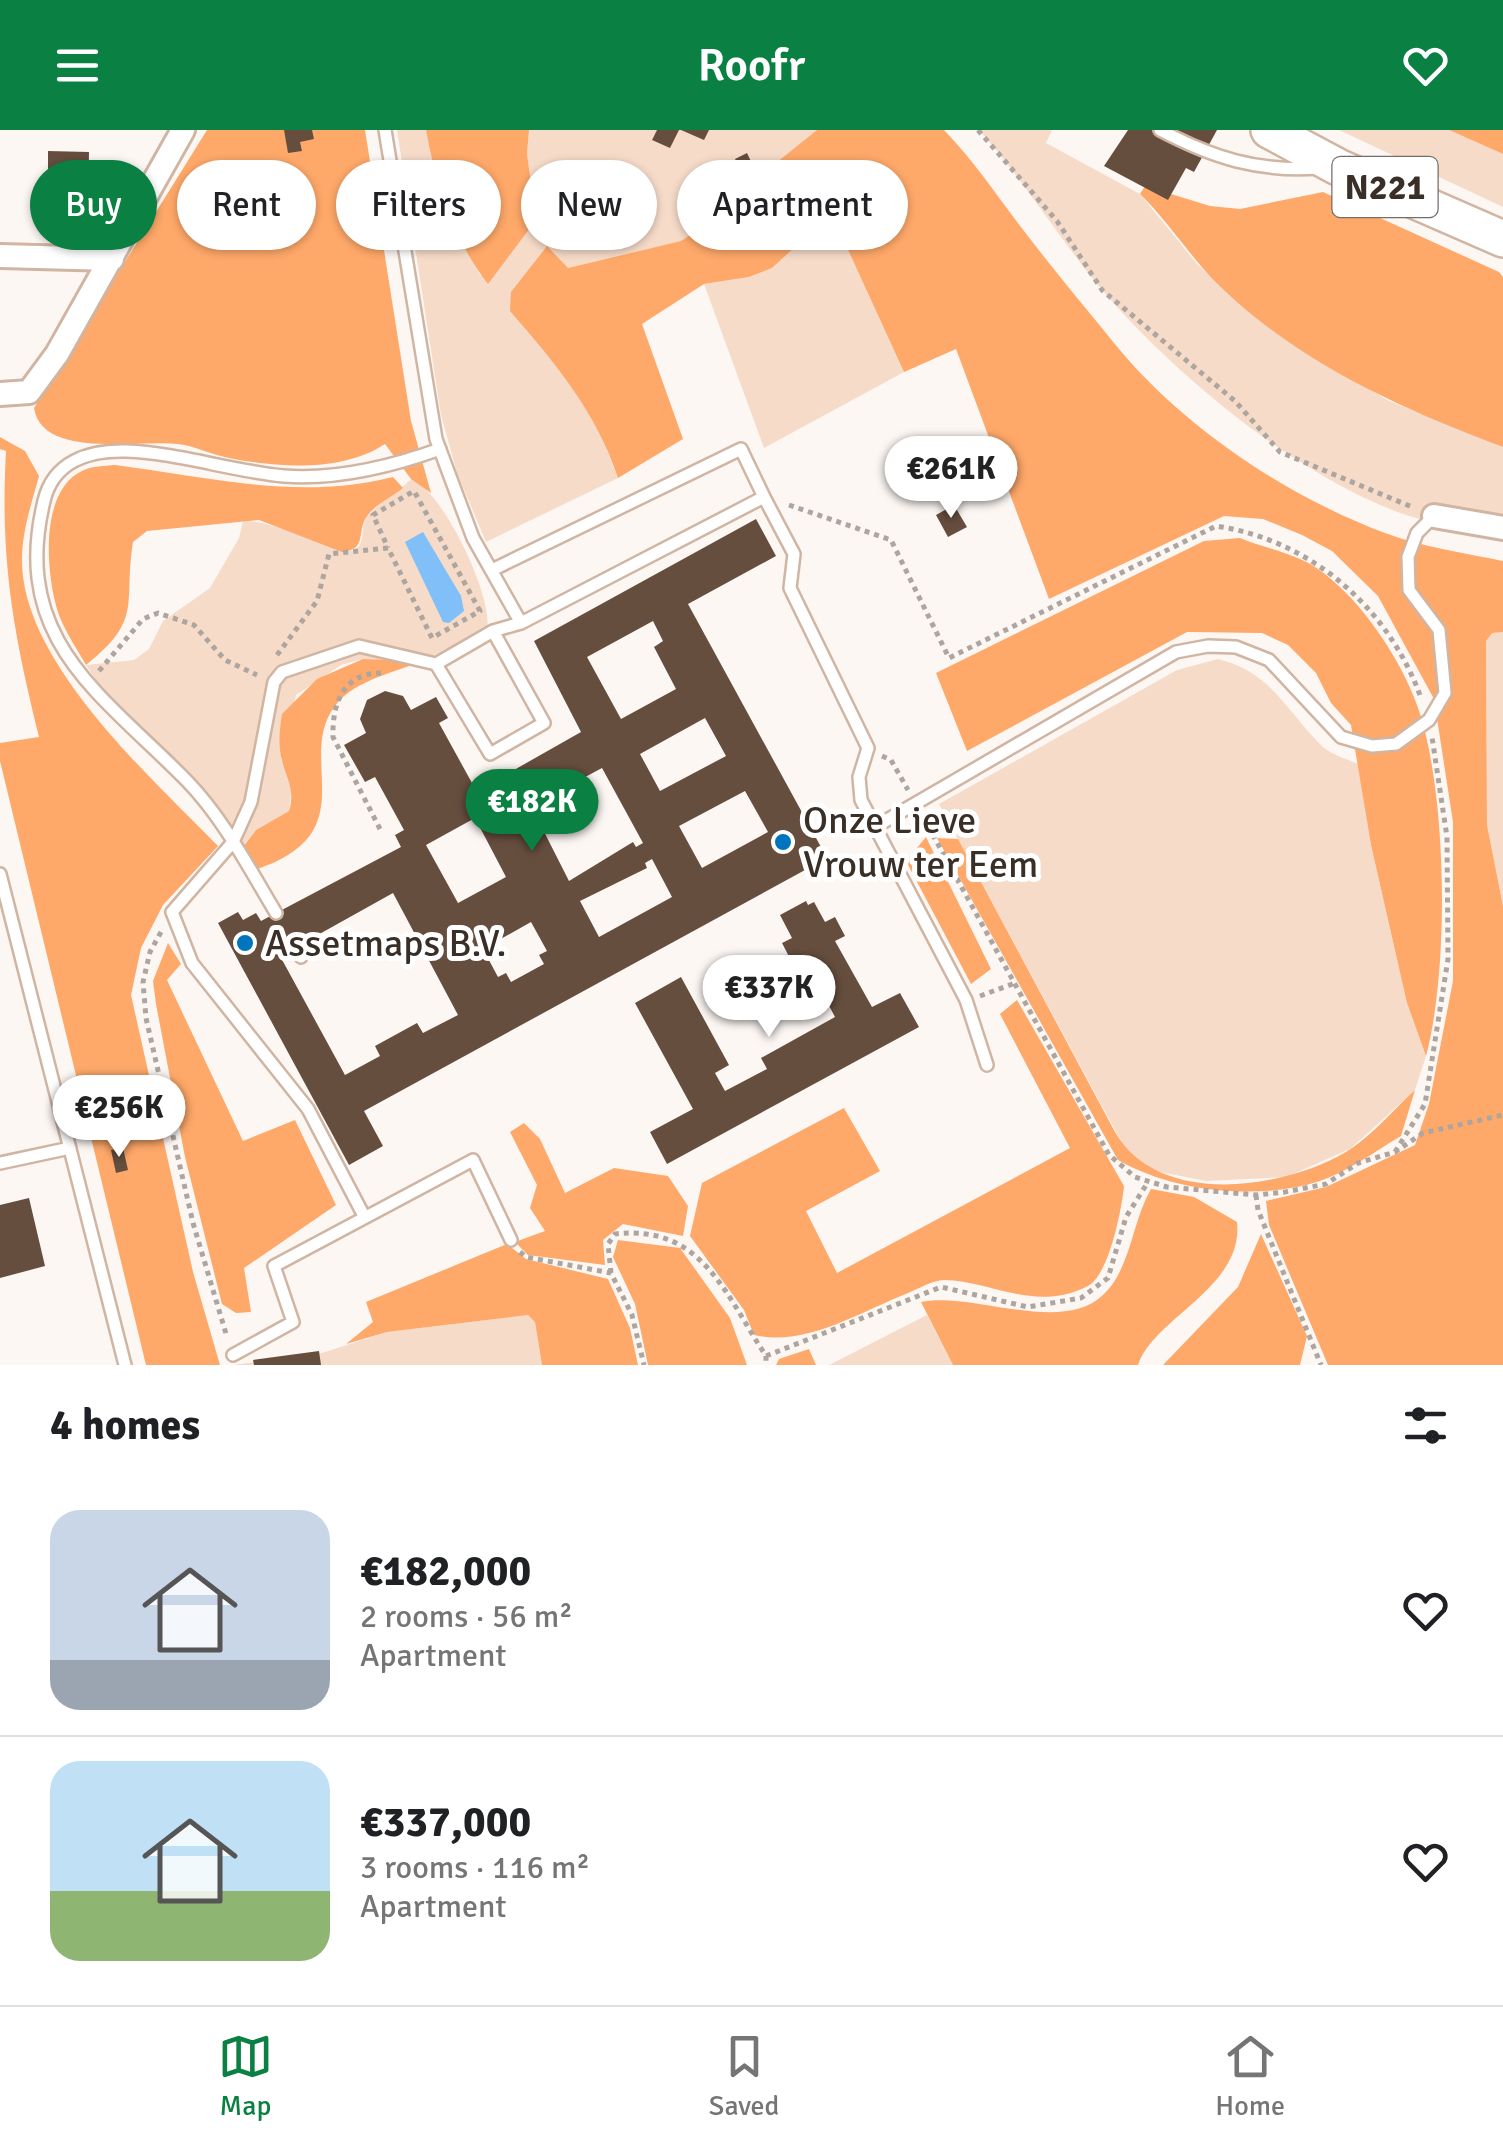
<!DOCTYPE html>
<meta charset="utf-8">
<style>
:root{--surface:#fff;--page:#f2f2f2;--text:#202124;--muted:#757577;--line:#e0e0e0;--accent:#0b8043}
body{margin:0;font-family:Signika,sans-serif;background:var(--page);color:var(--text);height:100vh;display:flex;flex-direction:column;font-size:38px;white-space:nowrap}
*{box-sizing:border-box;margin:0}
p{font-size:32px;color:var(--muted)}
.icon{flex:none;width:55px;height:55px;fill:none;stroke:currentColor;stroke-width:2;stroke-linecap:round;stroke-linejoin:round}
.map{position:relative;height:1235px;overflow:hidden}
.sheet{display:flex;flex-direction:column;background:var(--surface);flex:1}
.sheet>*{flex:none}
.guide{position:absolute;left:30px;top:30px;width:1000px;height:90px;display:flex;gap:20px}
.price{position:absolute;translate:-50% -85px;padding:0 22px;border-radius:35px;background:#fff;color:#222;font-size:32px;line-height:65px;filter:drop-shadow(0 2px 5px #0008)}
.price::after{content:'';position:absolute;left:50%;top:60px;width:30px;height:22px;margin-left:-15px;background:inherit;clip-path:polygon(0 0,100% 0,50% 100%)}
.price.selected{background:var(--accent);color:#fff}
ul{padding:0;list-style:none}
li{display:flex;align-items:center;gap:30px;height:250px;padding:0 50px}
li+li{border-top:2px solid var(--line)}
li span{display:grid;place-items:center;flex:none;width:280px;height:200px;border-radius:30px;color:#555}
li>.icon{margin-inline-start:auto}
span .icon{width:120px;height:120px;fill:#fffc;stroke-width:1}
li b{font-size:42px}
h2{display:flex;justify-content:space-between;align-items:center;height:120px;padding:0 50px;font-size:42px}
.pill{padding:0 35px;border-radius:45px;background:var(--surface);box-shadow:0 2px 8px #0004;font-size:35px;line-height:90px}
.pill.selected{background:var(--accent);color:#fff}
header{display:flex;justify-content:space-between;align-items:center;height:130px;padding:0 50px;background:var(--accent);color:#fff;font-size:45px;font-weight:600}
.menu{display:flex;justify-content:space-around;align-items:center;height:140px;border-top:2px solid var(--line);background:var(--surface);font-size:28px;color:var(--muted)}
.menu a{display:grid;justify-items:center;gap:5px}
.menu .selected{color:var(--accent)}
.map>svg:first-child{display:block}
.green{fill:#f6dbc9}
.forest{fill:#fea869}
.water{fill:#81bff8}
.building{fill:#664e3e;fill-rule:evenodd}
.lines{fill:none;stroke-linecap:round;stroke-linejoin:round}
.lane-casing{stroke:#d0b5a3;stroke-width:16}
.street-casing{stroke:#d0b5a3;stroke-width:28}
.primary-casing{stroke:#d0b5a3;stroke-width:40}
.path{stroke:#ada5a0;stroke-width:5;stroke-dasharray:5 5;stroke-linecap:butt}
.lane{stroke:#fff;stroke-width:11}
.street{stroke:#fff;stroke-width:22}
.primary{stroke:#fff;stroke-width:35}
.poi-dot{fill:#0075bf;stroke:#fff;stroke-width:4}
.labels{text-anchor:middle;stroke-width:10;stroke-linejoin:round;paint-order:stroke}
.shield{fill:#fff;stroke:#746d68;stroke-width:2.5}
.shield-label{font-size:35px;font-weight:bold;fill:#392f27}
.poi-label{font-size:38px;fill:#392f27;stroke:#fff;text-anchor:start}
</style>
<header><svg class="icon" aria-label="menu" viewBox="0 0 24 24"><path d="M4 6h16M4 12h16M4 18h16"/></svg>Roofr<svg class="icon" aria-label="heart" viewBox="0 0 24 24"><path d="M12 20l-8-8c-3-5 5-10 8-4 3-6 11-1 8 4z"/></svg></header>
<div class="map">
<svg width="1503" height="1235" viewBox="0 0 1503 1235">
<rect width="100%" height="100%" fill="#fdf7f4"/>
<path class="green" d="M397 0H426C438 54 452 100 481 146L535 90 527 24 529 0H817L772 36 749 67 682 111 568 138 546 117 512 162 595 290 618 348 486 412 457 343 441 285Z
M979 0H1052L1046 13 1140 64 1197 134 1259 189 1387 270 1503 317V405C1471 399 1437 395 1406 385 1305 350 1191 258 1119 179 1068 124 1030 57 979 0Z
M1339 0H1449L1503 24V77Z
M838 98 904 242 764 318 704 154 749 147 772 138 795 117Z
M411 349C443 360 494 468 487 500L422 531 363 529 341 535 296 565 281 629 292 654 289 681 256 700 244 716C203 645 129 604 86 535L134 530 149 519 163 491 210 458 239 408 243 391C274 389 341 427 355 420 365 414 361 400 365 391 369 379 401 360 411 349Z
M1503 502V776L1487 695 1486 510 1491 503Z
M1218 529C1272 542 1286 581 1323 617 1332 625 1347 629 1358 634L1371 715 1407 873 1426 926 1415 960 1350 1019 1286 1047 1206 1051 1150 1040 1129 1026 939 674 1177 540Z
M528 1185 535 1192 542 1235H233L322 1223 387 1202Z
M927 1185 953 1235H829Z"/>
<path class="forest" d="M207 0H365L411 291 431 363 411 349 385 314C343 342 278 338 229 328 212 325 195 316 178 314 141 309 42 330 34 278Z
M426 0H529L527 24 536 90 488 154C453 109 436 55 426 0Z
M817 0H944C975 32 997 66 1024 101 1053 139 1084 176 1114 213 1181 296 1286 366 1385 403 1423 417 1464 423 1503 431V502L1492 503 1486 511 1487 695 1503 776V1235H1328L1269 1095 1266 1071 1326 1057 1415 1015 1429 974 1453 851V692L1434 569 1378 466 1332 421 1302 405 1263 389 1224 386 1049 469 956 219 904 242 838 98 795 117 772 138 749 147 704 154 642 194 683 309 618 348C596 281 555 233 510 181L511 162 547 116 568 138 681 111 749 67 772 36Z
M1449 0H1503V24Z
M1145 56 1210 76 1240 79 1323 62 1499 142 1503 147V317C1404 280 1303 235 1225 161 1193 132 1171 94 1140 64Z
M0 307 25 321 39 346C32 372 22 401 22 429 21 532 151 647 218 716L163 775 141 818 131 865 193 1142 220 1235H146L0 631V613L39 607C13 501 0 431 6 321L0 319Z
M115 335C209 347 299 371 393 347L403 358C392 367 376 374 368 385 355 401 369 419 342 422L259 390 147 401 133 412C123 475 144 489 86 535 76 517 63 499 57 479 46 441 39 359 84 340 92 336 105 336 115 335Z
M1240 408C1264 418 1297 424 1318 439 1362 469 1406 536 1421 587 1447 673 1449 840 1426 926L1407 873 1371 715 1351 595 1331 573 1316 543 1288 515 1262 503 1187 502 967 621 936 543 1204 411Z
M363 529 422 531C398 541 363 549 343 567 286 621 373 700 257 739L244 716 256 700 289 681C296 658 285 647 281 626 278 611 280 598 282 584L317 549Z
M926 707 991 839 971 854 906 731Z
M937 708 958 709 1115 1002C1158 1077 1281 1060 1346 1022 1371 1007 1393 980 1415 960L1401 1006C1376 1021 1347 1042 1320 1051 1257 1071 1174 1062 1118 1030Z
M168 813 181 834 167 850 243 1011 295 990 336 1075 244 1138 251 1182 236 1183 222 1174 185 1027 156 874 153 851Z
M1017 870 1124 1056C1122 1078 1109 1145 1088 1156 1035 1183 992 1151 944 1150 933 1150 918 1159 908 1163 860 1182 806 1217 754 1205L744 1180 690 1106 702 1053 844 978 880 1041 806 1081 837 1143 1070 1018 1000 884Z
M524 993 540 1009 565 1063 614 1038 668 1046 688 1076 683 1106 623 1094 603 1110 605 1135 528 1125 515 1112 545 1101 530 1078 537 1055 510 1002Z
M1151 1059 1194 1067 1237 1092C1244 1158 1153 1188 1138 1235H953L921 1172C971 1161 1061 1205 1103 1165 1131 1139 1132 1091 1151 1059Z
M1261 1104 1307 1206 1300 1235H1163L1238 1157Z
M618 1110 680 1118 730 1188 747 1235H648L635 1174 613 1127Z
M507 1114 526 1129 608 1149 630 1198 638 1235H542L535 1192 528 1185 387 1202 346 1214 373 1192 366 1172Z
M809 1219 816 1235H776L779 1229Z"/>
<path class="water" d="M423 402 461 466 464 481 449 493 443 492 405 412Z"/>
<path class="building" d="M284 0H312L314 9 300 12 302 21 288 23Z
M657 0H679L670 18 652 10Z
M681 0H709L704 10Z
M1128 0H1217L1194 42 1186 38 1168 70 1104 36Z
M48 21 89 22 88 81H63V46H48Z
M747 23 757 44 746 51 735 29Z
M954 375 967 397 948 407 936 385Z
M756 389 776 426 688 474 827 728 364 981 383 1016 349 1035 218 793 238 782 243 790 256 783 261 791 401 717 395 705 404 700 375 647 365 652 344 615 366 603 360 589 367 570 385 561 403 566 411 580 436 567 448 588 439 593 472 653 480 648 484 657 581 602 534 511ZM653 491 663 511 654 517 676 559 621 589 587 527ZM705 588 726 626 660 661 640 624ZM602 638 643 713 636 717 633 712 569 751 531 676ZM745 661 768 702 702 738 679 696ZM475 688 506 747 458 773 426 715ZM652 729 672 767 599 807 580 771 647 738 645 733ZM393 763 458 885 423 903 417 893 375 916 380 926 345 945 280 826ZM531 792 547 821 539 825 544 834 511 852 506 843 498 847 483 819Z
M806 771 808 775 814 772 825 792 835 787 845 806 835 811 872 877 900 863 919 897 667 1034 650 1002 693 979 635 873 681 847 729 935 715 943 725 961 767 939 761 928 835 887 807 834 796 840 782 813 792 808 780 785Z
M123 1018 128 1040 116 1043 111 1020Z
M29 1068 45 1136 0 1148V1075Z
M319 1221 321 1235H254L253 1230Z"/>
<g class="lines">
<defs>
<path id="lane" d="M385 0 436 309 473 408 521 493 493 501 436 534 490 624 544 593 493 501
M1160 0C1213 28 1258 42 1318 38
M764 367 794 424 790 458 868 618 859 647 861 670 966 870 987 935
M492 440 741 319 764 367 521 493
M875 697 1176 522 1208 516 1236 517 1269 530 1341 607 1372 616 1396 614 1429 590 1445 563 1439 500 1409 460 1408 427 1417 403 1434 386
M0 744 125 1235
M276 783C249 738 223 688 187 651 103 565 10 511 44 371 53 332 88 320 126 321 179 323 231 341 284 346 337 350 390 337 440 319
M295 816 301 827
M0 1033 70 1018
M364 1086 308 979 192 833 172 782 233 712 251 672 274 552 282 542 359 516 436 534
M233 1225 293 1192 274 1136 473 1030 511 1110"/>
<path id="street" d="M0 126 112 129
M0 264 29 262 57 224 183 0
M1434 386 1503 398"/>
<path id="primary" d="M1269 0 1338 37 1503 109"/>
</defs>
<use href="#lane" class="lane-casing"/>
<use href="#street" class="street-casing"/>
<use href="#primary" class="primary-casing"/>
<path class="path" d="M978 0 1057 91 1102 160 1235 271 1280 322 1412 377
M789 375 891 410 949 528 1216 396C1311 410 1389 478 1421 568
M277 525 317 471 329 424 388 418 432 508 480 481 414 361 373 385 388 418
M99 541 143 489 158 483 194 495 225 530 257 545
M882 626 891 630 908 660
M923 687 1109 1025 1135 1047 1167 1057 1256 1065 1285 1062 1326 1054 1358 1033 1395 1022 1423 1003 1503 985
M380 699 333 607C332 574 343 543 381 543
M161 802 150 822 143 852 146 888 193 1093 227 1207
M980 866 1015 853
M1395 1022 1425 974 1448 829 1447 707 1432 607
M1256 1065 1258 1080 1321 1235
M520 1122 526 1127 611 1143 632 1185 644 1235
M611 1143 608 1114 615 1104C702 1094 725 1164 766 1226V1235
M766 1226 941 1157 1028 1177 1081 1168 1108 1148 1126 1087 1148 1052"/>
<use href="#lane" class="lane"/>
<use href="#street" class="street"/>
<use href="#primary" class="primary"/>
</g>
<g class="poi-dot">
<circle cx="783" cy="712" r="10"/>
<circle cx="245" cy="813" r="10"/>
</g>
<g class="labels">
<rect class="shield" x="1332.5" y="27" width="105" height="60" rx="8"/>
<g class="shield-label">
<text x="1385" y="69">N221</text>
</g>
<g class="poi-label">
<text x="803" y="703">Onze Lieve<tspan x="803" dy="44">Vrouw ter Eem</tspan></text>
<text x="265" y="826">Assetmaps B.V.</text>
</g>
</g>
</svg>
<b class="price" style="left:951px;top:391px">€261K</b>
<b class="price selected" style="left:532px;top:724px">€182K</b>
<b class="price" style="left:769px;top:910px">€337K</b>
<b class="price" style="left:119px;top:1030px">€256K</b>
<div class="guide">
<a class="pill selected">Buy</a>
<a class="pill">Rent</a>
<a class="pill">Filters</a>
<a class="pill">New</a>
<a class="pill">Apartment</a>
</div>
</div>
<section class="sheet">
<h2>4 homes<svg class="icon" aria-label="filters" viewBox="0 0 24 24"><path d="M4 7h16M4 17h16"/><circle cx="9" cy="7" r="2"/><circle cx="15" cy="17" r="2"/></svg></h2>
<ul>
<li><span style="background:linear-gradient(#c9d6e8 75%,#9aa5b1 0)"><svg class="icon" aria-label="home" viewBox="0 0 24 24"><path d="M3 11l9-7 9 7M6 9v11h12V9"/></svg></span><div><b>€182,000</b><p>2 rooms · 56 m²</p><p>Apartment</p></div><svg class="icon" aria-label="heart" viewBox="0 0 24 24"><path d="M12 20l-8-8c-3-5 5-10 8-4 3-6 11-1 8 4z"/></svg></li>
<li><span style="background:linear-gradient(#bfe0f5 65%,#8fb573 0)"><svg class="icon" aria-label="home" viewBox="0 0 24 24"><path d="M3 11l9-7 9 7M6 9v11h12V9"/></svg></span><div><b>€337,000</b><p>3 rooms · 116 m²</p><p>Apartment</p></div><svg class="icon" aria-label="heart" viewBox="0 0 24 24"><path d="M12 20l-8-8c-3-5 5-10 8-4 3-6 11-1 8 4z"/></svg></li>
</ul>
</section>
<nav class="menu">
<a class="selected"><svg class="icon" aria-label="map" viewBox="0 0 24 24"><path d="M3 6l6-2 6 2 6-2v14l-6 2-6-2-6 2zM9 4v14M15 6v14"/></svg>Map</a>
<a><svg class="icon" aria-label="saved" viewBox="0 0 24 24"><path d="M7 4h10v16l-5-4-5 4z"/></svg>Saved</a>
<a><svg class="icon" aria-label="home" viewBox="0 0 24 24"><path d="M3 11l9-7 9 7M6 9v11h12V9"/></svg>Home</a>
</nav>
